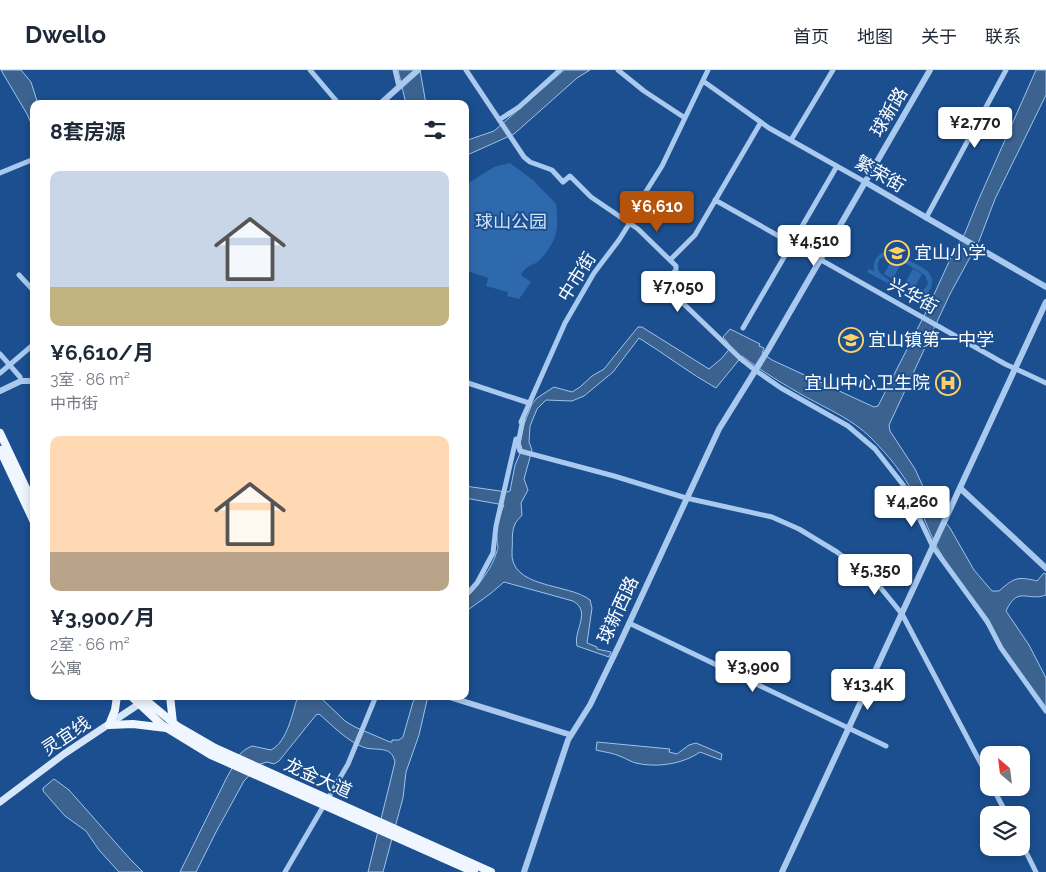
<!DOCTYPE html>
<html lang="zh">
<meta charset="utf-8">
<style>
:root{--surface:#fff;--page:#f6f6f7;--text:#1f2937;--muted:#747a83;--line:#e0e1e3;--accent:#b45309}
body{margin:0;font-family:Raleway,"Noto Sans SC",sans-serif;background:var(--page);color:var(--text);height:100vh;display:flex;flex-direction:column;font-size:19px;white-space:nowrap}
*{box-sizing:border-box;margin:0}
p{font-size:16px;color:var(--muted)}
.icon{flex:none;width:28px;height:28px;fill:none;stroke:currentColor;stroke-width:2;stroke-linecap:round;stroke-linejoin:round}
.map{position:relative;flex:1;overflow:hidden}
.sheet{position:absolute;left:30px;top:30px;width:439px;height:600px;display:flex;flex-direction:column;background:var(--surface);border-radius:10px;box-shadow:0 2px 8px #0003}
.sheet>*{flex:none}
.needle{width:32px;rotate:332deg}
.tools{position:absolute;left:980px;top:676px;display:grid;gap:10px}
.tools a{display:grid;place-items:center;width:50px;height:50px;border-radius:10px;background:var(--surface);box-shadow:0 2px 8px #0003;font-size:25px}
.price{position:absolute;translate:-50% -42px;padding:0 11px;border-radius:5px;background:#fff;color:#222;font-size:16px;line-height:32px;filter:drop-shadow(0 1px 2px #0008)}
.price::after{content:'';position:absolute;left:50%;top:30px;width:15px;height:11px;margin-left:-8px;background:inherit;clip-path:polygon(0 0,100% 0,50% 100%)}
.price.current{background:var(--accent);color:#fff}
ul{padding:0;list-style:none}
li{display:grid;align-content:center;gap:10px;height:265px;padding:0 20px}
li span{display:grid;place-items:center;height:155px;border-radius:10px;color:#555}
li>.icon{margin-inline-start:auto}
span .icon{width:90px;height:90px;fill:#fffc;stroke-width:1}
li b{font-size:21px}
h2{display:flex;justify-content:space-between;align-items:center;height:60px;padding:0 20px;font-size:21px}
header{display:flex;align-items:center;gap:30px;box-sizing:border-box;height:70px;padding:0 25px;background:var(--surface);border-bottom:1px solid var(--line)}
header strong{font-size:24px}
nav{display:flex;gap:28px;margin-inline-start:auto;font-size:18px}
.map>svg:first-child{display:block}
.green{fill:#2e69ad;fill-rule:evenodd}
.water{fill:#3c6290;stroke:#9cc4f0}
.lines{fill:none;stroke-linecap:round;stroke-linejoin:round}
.minor{stroke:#a9c9ee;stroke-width:5}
.tertiary{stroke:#a9c9ee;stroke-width:6}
.secondary{stroke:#d6e6fa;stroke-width:7}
.primary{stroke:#f0f6ff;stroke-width:8}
.labels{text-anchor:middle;stroke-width:4;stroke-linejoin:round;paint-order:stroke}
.street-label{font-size:18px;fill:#fff;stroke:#1b4f8f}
.park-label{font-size:18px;fill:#cfe3fa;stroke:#1b4f8f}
.poi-label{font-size:18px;fill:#fff;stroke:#1b4f8f;text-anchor:start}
</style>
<header>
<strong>Dwello</strong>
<nav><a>首页</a><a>地图</a><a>关于</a><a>联系</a></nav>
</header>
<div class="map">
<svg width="1046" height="802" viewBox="0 0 1046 802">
<rect width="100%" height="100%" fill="#1b4f8f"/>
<path class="green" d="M510 93 533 110 556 134C557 143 558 154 556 163 554 172 544 188 536 193 528 197 525 197 521 205L531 212 519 229 507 226 508 222 486 216 488 208 465 200V113L467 114 494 97Z
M885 182C894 181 902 187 910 191 916 194 923 197 927 201 937 210 931 222 922 227L926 230 924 233 867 202 869 199 874 201C873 192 876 185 885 182ZM888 185 893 186 925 205 928 213C921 234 891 212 880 203 875 195 878 187 888 185Z
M893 188 901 193 893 209 884 204Z
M913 199 922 204 913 220 904 215Z"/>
<path class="water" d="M1 0H21L31 12 38 34H34V60L27 44Z
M398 0H420L426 34H406Z
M564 0H590L577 8 514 64 465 86V71L494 61Z
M1036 0H1046V25L995 129 979 171 950 224 889 355 890 361 915 399 931 434 950 458 974 500 992 521H999C1014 508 1017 506 1037 511L1044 503 1046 504V525C1027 532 1018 515 1006 541L1029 575 1046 608V637C1008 585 969 533 937 477 928 460 922 442 914 425 904 404 887 384 870 367 853 350 828 339 806 327 783 314 763 302 742 286L716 318C689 303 665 284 639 268L613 302 584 326 572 331 546 330 537 339 530 356 529 372 532 380 524 409 528 420 521 433 522 445C520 448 516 451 515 454 511 462 513 472 512 481 509 519 569 513 590 530L592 538 587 573 597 577V579L611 582 609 587 577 576C573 560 592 542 573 531L504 512 490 524 465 542V529C478 516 492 499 497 481 499 476 497 474 497 469 495 458 500 445 504 435L465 428V416L507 422 510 421 515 395 522 379 520 372 524 354 532 334 537 328 554 317 572 322 580 317 592 306 604 299 638 257H642L709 299 722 288 731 277 723 267 730 259 760 274 759 276 764 278 762 283 772 290 874 337 878 336 926 242 953 183 965 163 978 131Z
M298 626H319L345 651 355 657 390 672H392V670H399L403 667 413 632 417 626H428L419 665 406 702 403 728 397 750 383 802H368L395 692C391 674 376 682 363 677 347 671 332 655 319 644L316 645 279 691 274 694 267 692 260 694 244 711 216 762 196 802H180L226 709 240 684 246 679 252 676 271 680C288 671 292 643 298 626Z
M597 672 670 679 669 682 677 684 689 675 696 673 722 684 721 690 700 682C683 694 657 698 636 693 631 692 627 689 622 687 614 683 604 682 596 680Z
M54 709 69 720 130 789 143 802H119L99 780 86 761 65 746 43 721V718Z"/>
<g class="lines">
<path class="minor" d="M310 0 339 34
M395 0 399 17
M466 0 524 87 530 92 552 100 563 112 570 106 591 127 638 159 676 196V200L663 214 741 289 755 300 781 318 848 356 875 379 904 416 933 477 987 551 1001 578 1046 641
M618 0 644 21 685 48
M703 11 769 58 865 112
M499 50 519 37 560 0
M791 70 833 0
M0 103 34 89
M715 130 1005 294 1046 313
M926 148 1006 0
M670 190 695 165 761 52
M19 205 34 221
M743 258 837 96
M0 284 20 307
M0 303 34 274
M465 312 529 333
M523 349 518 374 520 381 614 406 686 428 772 447 799 459 837 482 880 517 902 544 989 709
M521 352 565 253 594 203 619 170 631 151 645 123 662 96 708 0
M467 524 477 513 493 483 496 456 516 369
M629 553 886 676
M993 718 1007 745
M1021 772 1036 802
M285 802 348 694 376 626"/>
<path class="tertiary" d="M380 34 418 0
M865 112 1046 217
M0 321 21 311H34
M960 418 1046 498
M446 626 571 665
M524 802 568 670 590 635 620 573 719 359 768 280 930 0
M782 802 1046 232"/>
<path class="secondary" d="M0 732 64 684 151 626"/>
<path class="primary" d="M0 363 34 435
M0 380 34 452
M131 626 162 655 211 685 474 802
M141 626 177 656 215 678 491 802
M170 626 173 653
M109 655 133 654 166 658
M109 655 115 640 117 626"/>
</g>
<defs>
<symbol id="school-ring" viewBox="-11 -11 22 22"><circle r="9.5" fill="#1b4f8f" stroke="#ffd166" stroke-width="1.5"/><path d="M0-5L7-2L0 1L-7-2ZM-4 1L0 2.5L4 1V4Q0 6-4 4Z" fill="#ffd166"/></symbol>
<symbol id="hospital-ring" viewBox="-11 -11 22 22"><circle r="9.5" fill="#1b4f8f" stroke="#ffd166" stroke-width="1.5"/><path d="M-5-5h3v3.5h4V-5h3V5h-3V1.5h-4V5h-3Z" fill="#ffd166"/></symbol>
</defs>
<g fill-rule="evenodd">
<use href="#school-ring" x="883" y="169" width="28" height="28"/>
<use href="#school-ring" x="837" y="256" width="28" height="28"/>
<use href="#hospital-ring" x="934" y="299" width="28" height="28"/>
</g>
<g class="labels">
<g class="street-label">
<text transform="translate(889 42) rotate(-59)" y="6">球新路</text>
<text transform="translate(880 104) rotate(30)" y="6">繁荣街</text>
<text transform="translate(577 207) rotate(-58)" y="6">中市街</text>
<text transform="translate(913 226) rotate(29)" y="6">兴华街</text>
<text transform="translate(618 540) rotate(-65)" y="6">球新西路</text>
<text transform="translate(66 666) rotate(-34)" y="6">灵宜线</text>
<text transform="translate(318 708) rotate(24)" y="6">龙金大道</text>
</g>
<g class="park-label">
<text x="511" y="158">球山公园</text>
</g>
<g class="poi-label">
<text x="914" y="189">宜山小学</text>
<text x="868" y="276">宜山镇第一中学</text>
<text x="930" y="319" text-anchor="end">宜山中心卫生院</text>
</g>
</g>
</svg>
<div class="tools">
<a><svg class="needle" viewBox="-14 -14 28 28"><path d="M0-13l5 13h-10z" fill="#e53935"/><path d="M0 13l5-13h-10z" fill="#747a83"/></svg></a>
<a><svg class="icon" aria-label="layers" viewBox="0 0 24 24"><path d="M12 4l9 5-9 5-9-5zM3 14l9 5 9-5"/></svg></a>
</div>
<b class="price" style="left:975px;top:79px">¥2,770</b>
<b class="price current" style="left:657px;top:163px">¥6,610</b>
<b class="price" style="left:814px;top:197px">¥4,510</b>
<b class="price" style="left:678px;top:243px">¥7,050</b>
<b class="price" style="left:912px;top:458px">¥4,260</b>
<b class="price" style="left:875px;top:526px">¥5,350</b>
<b class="price" style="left:753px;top:623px">¥3,900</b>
<b class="price" style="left:868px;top:641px">¥13.4K</b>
<section class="sheet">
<h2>8套房源<svg class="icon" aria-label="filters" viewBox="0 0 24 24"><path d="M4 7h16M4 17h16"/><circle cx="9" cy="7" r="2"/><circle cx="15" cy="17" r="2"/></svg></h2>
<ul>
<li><span style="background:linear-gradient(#c9d6e8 75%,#c2b280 0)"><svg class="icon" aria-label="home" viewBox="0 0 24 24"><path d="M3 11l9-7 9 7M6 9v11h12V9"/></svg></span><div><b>¥6,610/月</b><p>3室 · 86 m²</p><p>中市街</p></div></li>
<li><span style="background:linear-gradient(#ffd9b3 75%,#b9a48a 0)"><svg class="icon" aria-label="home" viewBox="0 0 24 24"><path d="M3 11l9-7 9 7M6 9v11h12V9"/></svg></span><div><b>¥3,900/月</b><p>2室 · 66 m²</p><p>公寓</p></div></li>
</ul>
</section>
</div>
